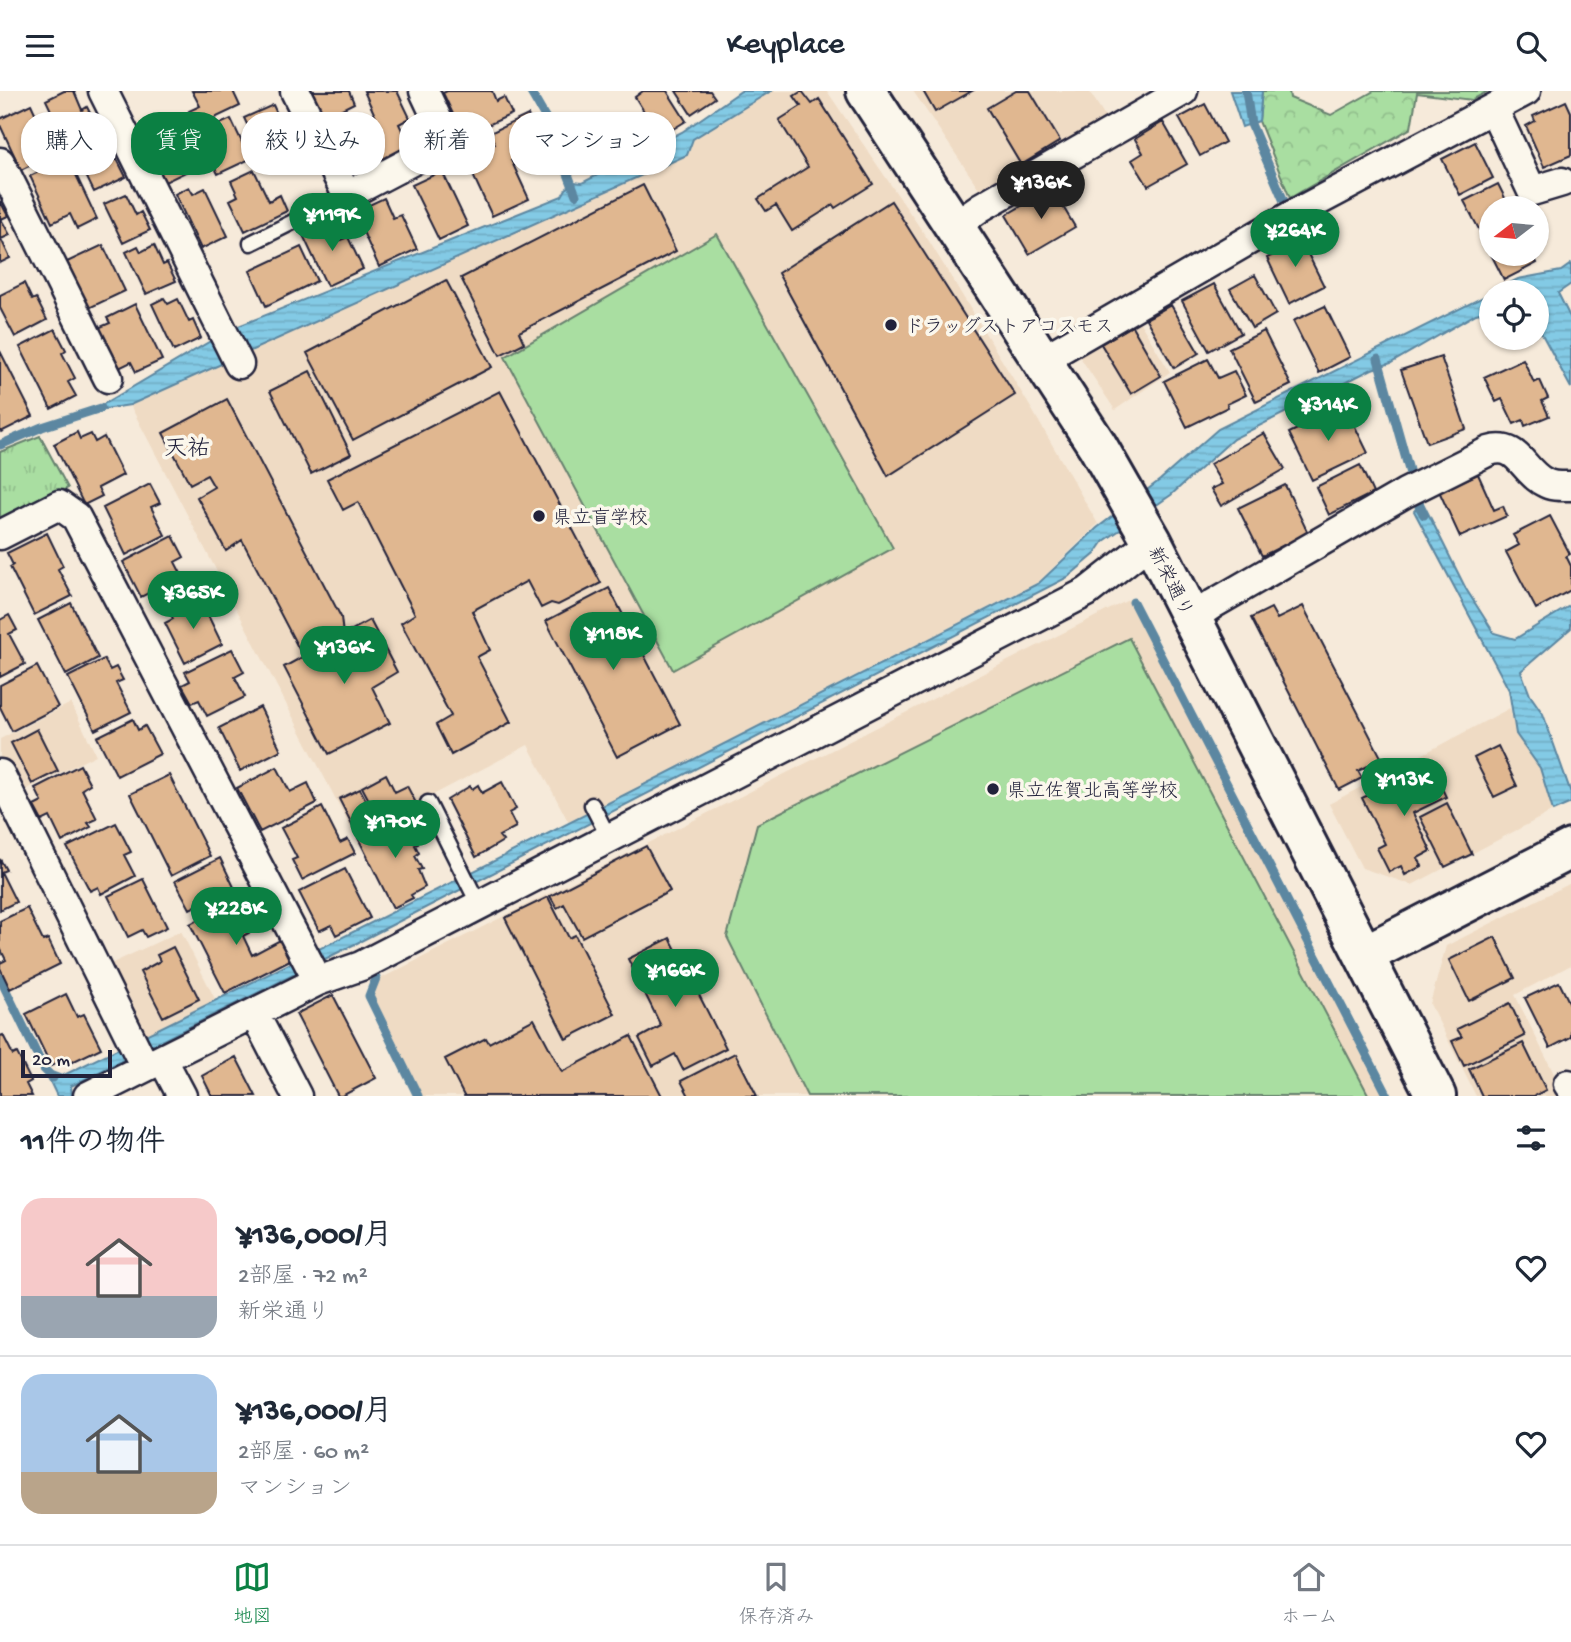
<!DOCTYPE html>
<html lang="ja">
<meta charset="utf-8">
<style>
:root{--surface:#fff;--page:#f2f2f3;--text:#1f2937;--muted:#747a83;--line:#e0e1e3;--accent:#0b8043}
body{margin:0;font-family:"Gochi Hand","Klee One",sans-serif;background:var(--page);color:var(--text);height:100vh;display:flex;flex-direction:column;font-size:26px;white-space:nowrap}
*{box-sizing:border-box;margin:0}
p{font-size:23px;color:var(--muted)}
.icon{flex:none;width:38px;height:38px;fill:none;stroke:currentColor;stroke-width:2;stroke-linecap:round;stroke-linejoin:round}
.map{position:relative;height:1005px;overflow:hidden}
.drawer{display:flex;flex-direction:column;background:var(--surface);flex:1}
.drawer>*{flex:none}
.banner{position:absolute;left:21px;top:21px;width:700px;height:63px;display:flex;gap:14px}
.needle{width:46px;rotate:254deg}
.fabs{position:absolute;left:1479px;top:105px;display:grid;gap:14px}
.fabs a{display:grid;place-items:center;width:70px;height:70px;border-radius:50%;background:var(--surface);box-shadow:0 2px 5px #0004;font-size:35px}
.scale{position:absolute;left:21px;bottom:18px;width:91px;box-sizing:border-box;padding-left:7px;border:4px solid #22223b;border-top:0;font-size:19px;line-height:24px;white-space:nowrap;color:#22223b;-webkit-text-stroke:5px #fbf7ec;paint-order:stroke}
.price{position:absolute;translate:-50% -60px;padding:0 16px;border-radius:24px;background:var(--accent);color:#fff;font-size:23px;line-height:46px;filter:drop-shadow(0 2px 4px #0008)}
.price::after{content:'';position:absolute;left:50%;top:42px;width:21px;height:16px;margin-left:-10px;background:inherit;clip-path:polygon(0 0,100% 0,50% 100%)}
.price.on{background:#222;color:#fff}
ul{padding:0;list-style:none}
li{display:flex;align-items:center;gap:21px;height:175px;padding:0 21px}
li+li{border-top:2px solid var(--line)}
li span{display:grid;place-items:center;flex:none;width:196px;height:140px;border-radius:21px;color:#555}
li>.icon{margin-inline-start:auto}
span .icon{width:84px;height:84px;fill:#fffc;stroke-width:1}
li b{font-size:30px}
h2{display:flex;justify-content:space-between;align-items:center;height:84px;padding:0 21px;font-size:30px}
.chip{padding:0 24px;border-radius:28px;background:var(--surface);box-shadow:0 2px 5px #0004;font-size:24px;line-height:63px}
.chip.on{background:var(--accent);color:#fff}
header{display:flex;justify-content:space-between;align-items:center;height:91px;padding:0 21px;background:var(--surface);font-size:32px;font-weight:600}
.tab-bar{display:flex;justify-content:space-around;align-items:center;height:98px;border-top:2px solid var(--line);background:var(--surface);font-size:19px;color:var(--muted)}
.tab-bar a{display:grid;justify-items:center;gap:4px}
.tab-bar .on{color:var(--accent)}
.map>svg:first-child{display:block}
.built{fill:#efdbc4}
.grass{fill:url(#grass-tufts);stroke:#66806e;stroke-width:2}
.forest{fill:url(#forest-crowns);stroke:#66806e;stroke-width:2}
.pitch{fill:#a9dea1;stroke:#66806e;stroke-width:2}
.water{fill:url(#water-rules);stroke:#5c87a1;stroke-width:2}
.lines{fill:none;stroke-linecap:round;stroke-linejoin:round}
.stream{stroke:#5c87a1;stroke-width:9}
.building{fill:#e0b790;stroke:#22223b;stroke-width:2}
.lane-casing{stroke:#22223b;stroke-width:19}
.street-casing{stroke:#22223b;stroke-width:33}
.secondary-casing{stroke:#22223b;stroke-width:44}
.lane{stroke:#fbf7ec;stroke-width:14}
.street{stroke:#fbf7ec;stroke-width:28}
.secondary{stroke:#fbf7ec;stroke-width:38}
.poi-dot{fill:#22223b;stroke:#fbf7ec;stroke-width:2.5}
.labels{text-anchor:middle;stroke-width:7;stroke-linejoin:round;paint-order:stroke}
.poi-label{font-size:19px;fill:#22223b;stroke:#fbf7ec;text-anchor:start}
.street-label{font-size:19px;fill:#22223b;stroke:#fbf7ec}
.quarter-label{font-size:23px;fill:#22223b;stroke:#fbf7ec}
</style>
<header><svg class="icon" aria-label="menu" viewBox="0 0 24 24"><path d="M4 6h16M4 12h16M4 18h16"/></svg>Keyplace<svg class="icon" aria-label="search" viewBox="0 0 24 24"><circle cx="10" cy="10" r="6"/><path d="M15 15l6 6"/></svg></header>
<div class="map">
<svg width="1571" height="1005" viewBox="0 0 1571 1005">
<defs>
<pattern id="grass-tufts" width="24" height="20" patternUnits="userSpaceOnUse" patternTransform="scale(1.75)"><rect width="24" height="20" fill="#a9dea1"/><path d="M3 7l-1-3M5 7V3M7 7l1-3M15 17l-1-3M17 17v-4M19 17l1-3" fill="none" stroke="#91be8c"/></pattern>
<pattern id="forest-crowns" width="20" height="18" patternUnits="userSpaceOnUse" patternTransform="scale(1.75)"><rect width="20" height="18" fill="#a9dea1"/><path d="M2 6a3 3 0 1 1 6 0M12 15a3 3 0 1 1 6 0" fill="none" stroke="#91be8c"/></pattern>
<pattern id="water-rules" width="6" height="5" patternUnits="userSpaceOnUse" patternTransform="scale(1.75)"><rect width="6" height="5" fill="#83cae5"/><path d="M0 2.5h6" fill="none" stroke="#71adc5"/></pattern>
</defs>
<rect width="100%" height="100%" fill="#f6eada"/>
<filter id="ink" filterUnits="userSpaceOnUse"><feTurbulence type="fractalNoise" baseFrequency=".0143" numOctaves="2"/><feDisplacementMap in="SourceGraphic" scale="14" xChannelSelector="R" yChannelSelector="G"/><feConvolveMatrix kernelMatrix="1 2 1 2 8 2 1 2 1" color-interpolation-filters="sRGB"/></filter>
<g filter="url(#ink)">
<path class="built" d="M771 0H827L929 150 1031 317 1098 433 1038 491 569 732 528 654 355 745 130 314 687 64 693 48Z
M913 0H1089L1107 28 982 102Z
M1136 225 1170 281 1115 319 1076 260Z
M1132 507 1390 1005H422L373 904 376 890Z
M71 612 96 664 17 703 0 670V648Z
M1510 617 1516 643 1540 677 1553 720 1412 794 1362 777 1329 713Z
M1571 792V874L1515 904 1565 1005H1476L1430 913 1446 855Z
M181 840 216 910 142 946 104 876Z"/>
<path class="grass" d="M40 345 68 397 3 430 0 425V361Z"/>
<path class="forest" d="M1262 0H1289L1290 7 1331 24 1374 0H1488L1472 9 1417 2 1411 37 1290 107 1259 30Z"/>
<path class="pitch" d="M717 143 893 457 673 579 505 266Z
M1129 547 1369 1005H807L727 846 757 733Z"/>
<path class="water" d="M741 0H771L693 48 687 64 130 314 92 320 231 238 562 105 566 98 575 91 582 92 682 41Z
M1230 0H1262L1259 30 1242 36Z
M1571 173V193L1558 202 1571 228V297L1537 234 1536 201H1492L1518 188 1561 180Z
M1491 202V219L1476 223 1391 272 1372 278 1233 348 1171 404 1104 450 1095 463 1068 486 357 852 71 995 72 1005H57L44 978 62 985C390 825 714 658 1039 492L1097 437 1160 389 1218 338Z
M1422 410 1466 498 1494 542 1515 548 1571 514V537L1521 580 1530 604 1543 623 1571 702V712L1553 720 1540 677 1516 643 1509 599 1414 420Z"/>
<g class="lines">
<path class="stream" d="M530 0 548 31 576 104
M1246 0 1251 33 1286 115 1294 111
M1378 268 1419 415 1424 424
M0 354 42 336 101 317
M1133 511 1388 1005
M0 887 44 978 53 987
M376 887 369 905 418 1005"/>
</g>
<path class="building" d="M64 0H74L82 19 87 16 94 30 63 45 46 9Z
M192 0H233L240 15 196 36 189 20 200 15Z
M309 0H349L354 12 322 28Z
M364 0H397L410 27 399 33 411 58 373 76 353 32 363 28 366 34 377 29Z
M447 0H492L496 10 504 6 512 23 475 40 471 33 460 38 443 2Z
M643 0H667L686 30 660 46 635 6Z
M676 0H710L715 7 691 23Z
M802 0 812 13 819 8 873 93 835 117 833 114 792 140 776 114 766 120 758 108 808 76 779 29 801 15 794 5Z
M923 0H972L935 21Z
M1016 0H1030L1060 50 1021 74 987 17Z
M1566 10 1571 21V64L1544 76 1526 35 1535 30 1533 25Z
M31 13 54 63 21 79 0 34V28Z
M1205 13 1225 51 1200 65 1179 27Z
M273 14 291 53 263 67 244 27Z
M528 24 543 54 511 69 529 108 492 125 465 67 495 53 490 42Z
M231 28 250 68 218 83 198 43Z
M174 29 196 76 165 91 142 43Z
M1163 31 1187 73 1148 95 1132 69 1143 62 1135 48Z
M104 34 109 45 100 50 110 72 117 68 126 86 94 101 72 56 82 51 80 45Z
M1475 51 1493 87 1460 104 1442 68Z
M68 67 97 128 77 138 70 123 52 132 30 85Z
M254 79 269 110 280 104 287 120 245 140 230 109 238 105 231 90Z
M442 80 468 135 439 149 412 94Z
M1498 93 1510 117H1491V142L1483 146 1464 110Z
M643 94 676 160 519 241 524 252 500 264 461 187Z
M189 96 193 103 205 97 228 145 201 158 175 103Z
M1052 97 1075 136 1029 163 1006 124Z
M126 103 136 124 141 121 150 139 123 152 104 113Z
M384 107 393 127 401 124 417 158 379 176 354 121Z
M0 110 8 125 1 128 10 144 1 148 10 167 0 172Z
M891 110 1015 304 888 385 778 182Z
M329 129 338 150 348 146 363 178 327 195 302 142Z
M1297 141 1324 195 1289 213 1267 167 1283 159 1279 150Z
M1491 150V163H1533L1537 172 1504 189 1486 153Z
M103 154 125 200 89 217 67 171Z
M154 154 163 174 167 172 176 190 146 203 126 161 138 155 141 161Z
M301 156 317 190 266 215 250 180Z
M1255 184 1276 223 1252 237 1230 198Z
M446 189 492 276 353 349 307 262Z
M24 192 32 209 36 207 47 229 15 246 0 217V204Z
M1214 193 1241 242 1209 260 1182 210Z
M164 207 168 213 178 208 189 231 193 229 201 247 174 260 152 213Z
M135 213 162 269 136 281 131 271 117 278 98 237 110 232 107 227Z
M1171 214 1199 262 1174 277 1146 228Z
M1325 215 1350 266 1319 282 1293 230Z
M1132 235 1161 285 1131 303 1101 253Z
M55 238 66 259 62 262 75 287 68 291 76 305 51 318 20 256Z
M1264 240 1291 294 1256 311 1229 257Z
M0 260 33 325 1 341 0 339Z
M1441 266 1466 338 1427 352 1401 279Z
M1208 268 1218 287 1234 280 1246 304 1227 313 1228 316 1187 336 1164 290Z
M1523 268 1534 292 1540 289 1548 307 1542 310 1549 325 1525 335 1523 329 1514 333 1502 308 1496 311 1484 286Z
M310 280 351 363 311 383 270 300Z
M500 300 601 492 558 514 551 512 541 517 527 490 472 520 490 559 477 566 511 631 451 664 436 634 451 625 401 532 415 523 358 411 343 419 327 388Z
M227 308 341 526 343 544 302 564 242 449 226 460 197 406 214 396 207 384 190 393 163 342Z
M1345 315 1368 362 1312 389 1289 342Z
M77 341 80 348 91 343 95 351 104 346 123 384 98 397 102 405 84 414 54 353Z
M1264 342 1285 378 1221 415 1211 398 1222 393 1210 373Z
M1360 374 1373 402 1329 424 1316 396Z
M1478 383 1494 419 1503 415 1507 425 1460 446 1439 400Z
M150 393 160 412 151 416 165 444 126 464 103 417Z
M1285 394 1308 442 1262 465 1238 417Z
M1550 425 1570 463 1566 465 1571 475V499L1536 518 1506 461 1519 454 1513 444Z
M47 442 63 475 58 478 72 505 34 524 10 476 13 474 7 462Z
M173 445 184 466 175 471 191 502 166 514 158 497 141 506 123 471Z
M609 497 680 633 617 666 546 530Z
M200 508 222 553 185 572 165 532 173 528 171 523Z
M71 512 98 567 66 584 38 529Z
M1303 515 1382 668 1358 680 1362 687 1339 699 1251 527 1271 517 1277 528Z
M9 524 17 539 9 543 25 573 0 586V529Z
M370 529 397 581 372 596 390 632 329 663 284 576Z
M232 558 244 581 235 586 245 606 207 625 199 609 192 612 182 594 190 590 185 581Z
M104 568 110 579 116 576 123 589 116 592 131 621 95 639 68 586Z
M37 575 58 616 12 640 0 616V594Z
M260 616 281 659 240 680 219 637Z
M133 628 138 639 145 635 160 663 117 685 97 646Z
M37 638 58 680 32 693 11 652Z
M1498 655 1517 695 1494 706 1474 667Z
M80 674 90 693 82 698 97 728 88 732 91 736 62 751 50 726 42 730 34 715 42 711 35 697Z
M1431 674 1446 706 1413 722 1431 760 1418 767 1422 775 1405 784 1401 775 1389 781 1377 757 1385 753 1362 707Z
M277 676 290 701 308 692 317 712 260 741 237 697Z
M386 683 395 701 407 695 416 712 380 730 362 696Z
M169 684 210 765 171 785 130 703Z
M502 691 516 718 509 722 516 736 499 745 503 750 476 766 447 709 470 695 472 698 478 694 482 702Z
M360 698 377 730 356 741 339 708Z
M1447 712 1472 763 1445 776 1420 726Z
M322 716 340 752 348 748 355 762 302 789 292 769 297 767 281 737Z
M404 724 418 753 415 754 419 762 415 765 422 778 418 779 425 796 411 804 413 807 393 817 358 747Z
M116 732 131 761 124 764 135 785 101 803 98 796 90 800 67 756Z
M646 755 670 800 582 846 564 813 557 817 550 805Z
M220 767 234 796 190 818 175 790Z
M0 768 6 779 1 781 16 811 0 819Z
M345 778 370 827 336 844 331 834 319 840 299 801Z
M143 788 167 836 146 846 142 839 128 846 108 805Z
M548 806 569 847 575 844 615 923 566 948 505 827Z
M236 809 241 818 247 815 258 837 243 845 252 864 282 848 292 868 225 902 190 833Z
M27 817 43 850 48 848 60 873 10 898 0 877V872L6 869 0 857V830Z
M1495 846 1515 887 1469 910 1449 869Z
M670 847 726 957 683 979 675 963 653 975 639 947 661 935 628 868Z
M173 856 199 908 163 926 140 881 160 870 157 864Z
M1559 891 1571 915V946L1550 957 1525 907Z
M66 903 77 926 84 923 101 957 68 973 65 968 51 975 26 923Z
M333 904 376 987 342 1005H338L296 923Z
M1510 912 1525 945 1464 975 1452 950 1462 946 1457 938Z
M534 928 562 981 631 945 662 1005H464L445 968 486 947 489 952Z
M3 944 13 964 17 962 31 990 26 993 32 1005H0V945Z
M1523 952 1546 999 1534 1005H1482L1469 978Z
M735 962 757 1005H689L681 990Z
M236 966 256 1005H212L202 985Z"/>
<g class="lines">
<defs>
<path id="lane" d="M251 152 347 104
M428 712 479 814
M592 714 609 747"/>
<path id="street" d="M103 0 239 273
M295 0 347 104 448 51 424 0
M1494 19 1532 100 1562 91
M0 71 108 287
M954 135 981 116 1183 0
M1042 269 1294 123 1526 0
M0 444 59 414 76 426 318 890
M1191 528 1213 513 1405 402 1489 360C1519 351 1522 380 1544 391 1552 396 1562 395 1571 395
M0 683 145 976
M254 922 297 1005
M163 969 182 1005
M1568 993 1571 997
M88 1005 318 890 361 875 1087 501 1152 450"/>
<path id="secondary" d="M866 0 1097 354 1152 450 1436 1005
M1364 864 1571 758"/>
</defs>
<use href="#lane" class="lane-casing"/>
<use href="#street" class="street-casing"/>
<use href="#secondary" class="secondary-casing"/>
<use href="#lane" class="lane"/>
<use href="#street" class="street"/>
<use href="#secondary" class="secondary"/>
</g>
</g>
<g class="poi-dot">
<circle cx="891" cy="234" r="7"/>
<circle cx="539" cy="425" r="7"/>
<circle cx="993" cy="698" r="7"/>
</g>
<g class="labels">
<g class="poi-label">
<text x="905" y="241">ドラッグストアコスモス</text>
<text x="553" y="432">県立盲学校</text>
<text x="1007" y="705">県立佐賀北高等学校</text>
</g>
<g class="street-label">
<text transform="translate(1172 490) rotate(63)" y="7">新栄通り</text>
</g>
<g class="quarter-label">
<text x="187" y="364">天祐</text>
</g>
</g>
</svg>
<div class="fabs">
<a><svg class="needle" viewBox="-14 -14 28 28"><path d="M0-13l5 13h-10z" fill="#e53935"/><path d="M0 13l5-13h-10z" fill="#747a83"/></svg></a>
<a><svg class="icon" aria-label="locate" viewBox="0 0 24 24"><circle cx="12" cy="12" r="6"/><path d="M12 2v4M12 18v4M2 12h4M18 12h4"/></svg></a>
</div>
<div class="scale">20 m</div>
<b class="price on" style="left:1041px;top:130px">¥136K</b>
<b class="price" style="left:332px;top:162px">¥119K</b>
<b class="price" style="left:1295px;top:178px">¥264K</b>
<b class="price" style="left:1328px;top:352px">¥314K</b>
<b class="price" style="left:193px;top:540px">¥365K</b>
<b class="price" style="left:613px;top:581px">¥118K</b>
<b class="price" style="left:344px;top:595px">¥136K</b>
<b class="price" style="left:1404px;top:727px">¥113K</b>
<b class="price" style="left:395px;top:769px">¥170K</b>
<b class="price" style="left:236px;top:856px">¥228K</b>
<b class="price" style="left:675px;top:918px">¥166K</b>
<div class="banner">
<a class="chip">購入</a>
<a class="chip on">賃貸</a>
<a class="chip">絞り込み</a>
<a class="chip">新着</a>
<a class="chip">マンション</a>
</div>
</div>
<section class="drawer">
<h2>11件の物件<svg class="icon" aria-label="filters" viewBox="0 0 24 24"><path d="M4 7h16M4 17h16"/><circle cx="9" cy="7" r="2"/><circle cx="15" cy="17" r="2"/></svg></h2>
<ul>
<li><span style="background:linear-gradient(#f6c9c9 70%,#9aa5b1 0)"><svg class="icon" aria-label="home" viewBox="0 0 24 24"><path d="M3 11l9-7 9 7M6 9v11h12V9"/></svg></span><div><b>¥136,000/月</b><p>2部屋 · 72 m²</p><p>新栄通り</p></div><svg class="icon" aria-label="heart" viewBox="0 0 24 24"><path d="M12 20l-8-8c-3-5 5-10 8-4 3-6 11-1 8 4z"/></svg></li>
<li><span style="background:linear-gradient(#a9c7e8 70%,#b9a48a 0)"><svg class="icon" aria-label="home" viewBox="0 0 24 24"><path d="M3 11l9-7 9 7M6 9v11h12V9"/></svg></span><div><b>¥136,000/月</b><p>2部屋 · 60 m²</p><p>マンション</p></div><svg class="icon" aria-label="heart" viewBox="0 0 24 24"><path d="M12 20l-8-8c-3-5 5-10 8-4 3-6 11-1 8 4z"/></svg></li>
</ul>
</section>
<nav class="tab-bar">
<a class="on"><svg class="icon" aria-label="map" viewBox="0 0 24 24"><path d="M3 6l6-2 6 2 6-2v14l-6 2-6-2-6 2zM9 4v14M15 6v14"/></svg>地図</a>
<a><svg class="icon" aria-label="saved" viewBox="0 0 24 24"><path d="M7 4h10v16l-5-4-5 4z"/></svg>保存済み</a>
<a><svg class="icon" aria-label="home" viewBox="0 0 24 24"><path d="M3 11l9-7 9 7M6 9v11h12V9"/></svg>ホーム</a>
</nav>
